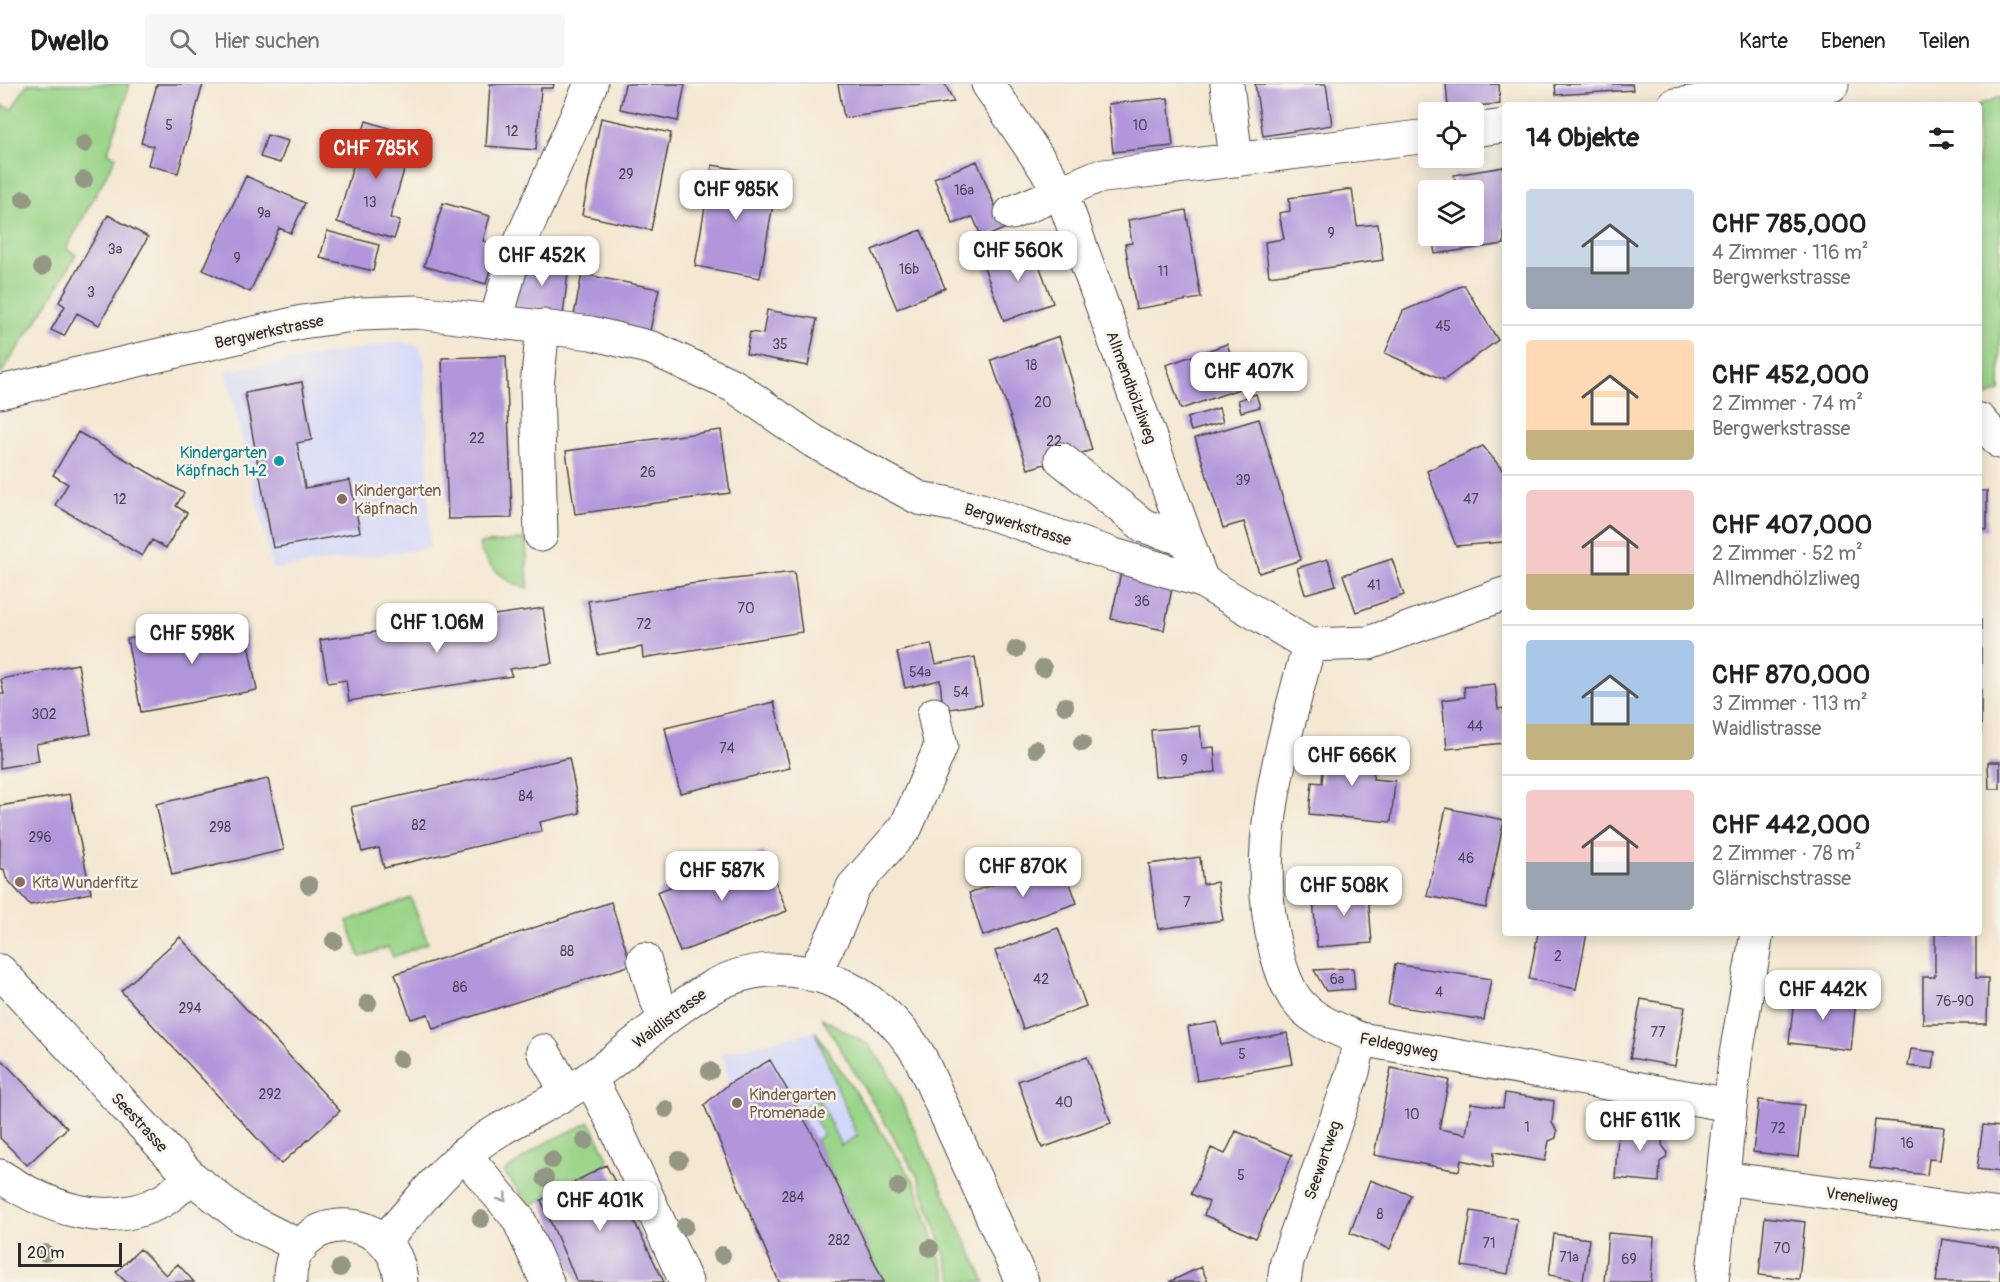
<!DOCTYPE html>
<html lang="de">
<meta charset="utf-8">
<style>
:root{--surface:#fff;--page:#f6f6f6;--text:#202124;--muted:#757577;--line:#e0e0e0;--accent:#c8321e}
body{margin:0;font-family:Pangolin,sans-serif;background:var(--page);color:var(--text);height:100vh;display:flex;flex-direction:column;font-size:22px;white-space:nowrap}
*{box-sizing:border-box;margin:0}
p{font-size:20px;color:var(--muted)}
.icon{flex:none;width:33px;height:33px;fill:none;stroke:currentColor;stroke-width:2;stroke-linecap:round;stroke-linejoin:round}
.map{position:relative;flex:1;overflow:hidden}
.side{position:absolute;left:1502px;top:18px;width:480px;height:834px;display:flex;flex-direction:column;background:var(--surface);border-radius:6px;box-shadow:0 3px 15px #0003}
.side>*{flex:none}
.buttons{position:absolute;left:1418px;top:18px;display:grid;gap:12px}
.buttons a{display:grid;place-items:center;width:66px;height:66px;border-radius:6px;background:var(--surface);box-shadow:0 3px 15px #0003;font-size:30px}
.scale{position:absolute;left:18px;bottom:15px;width:104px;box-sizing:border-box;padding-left:6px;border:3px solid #2b2b2b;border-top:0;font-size:16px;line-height:21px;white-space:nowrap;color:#2b2b2b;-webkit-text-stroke:4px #f7f3e8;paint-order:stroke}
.price{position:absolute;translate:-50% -51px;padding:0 14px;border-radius:12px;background:#fff;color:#222;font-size:20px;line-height:39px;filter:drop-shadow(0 2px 3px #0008)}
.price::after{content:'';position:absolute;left:50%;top:36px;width:18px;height:14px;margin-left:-9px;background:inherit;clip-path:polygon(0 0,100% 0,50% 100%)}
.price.current{background:var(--accent);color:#fff}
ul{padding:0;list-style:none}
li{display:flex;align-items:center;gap:18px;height:150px;padding:0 24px}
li+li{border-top:2px solid var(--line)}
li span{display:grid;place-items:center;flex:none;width:168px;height:120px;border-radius:6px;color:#555}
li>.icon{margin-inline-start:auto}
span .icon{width:72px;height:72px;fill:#fffc;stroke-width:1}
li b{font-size:26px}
h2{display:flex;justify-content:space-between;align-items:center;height:72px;padding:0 24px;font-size:26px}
header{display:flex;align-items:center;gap:36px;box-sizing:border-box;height:84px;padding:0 30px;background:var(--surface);border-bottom:2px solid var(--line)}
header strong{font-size:28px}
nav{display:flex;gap:33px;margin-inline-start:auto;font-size:21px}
.search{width:420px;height:54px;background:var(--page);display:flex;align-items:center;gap:15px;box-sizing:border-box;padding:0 21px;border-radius:6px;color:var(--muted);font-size:22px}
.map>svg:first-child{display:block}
.built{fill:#d3d8f9}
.green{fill:#99d488;stroke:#62805a;stroke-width:1.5}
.building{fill:#b196db}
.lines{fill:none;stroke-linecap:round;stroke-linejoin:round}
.minor-casing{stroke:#494744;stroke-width:35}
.major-casing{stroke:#494744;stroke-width:35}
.minor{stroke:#fff;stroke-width:33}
.major{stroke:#fff;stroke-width:33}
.tree{fill:#949783}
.oneway{stroke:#a0a0a0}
.culture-dot{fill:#0f9aa8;stroke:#f7f3e8;stroke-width:2}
.education-dot{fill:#8d6e63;stroke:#f7f3e8;stroke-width:2}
.labels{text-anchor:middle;stroke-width:5;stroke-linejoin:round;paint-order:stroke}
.number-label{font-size:14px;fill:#4c4657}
.street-label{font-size:16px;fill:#2b2b2b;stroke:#f7f3e8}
.culture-label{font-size:16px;fill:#0d838f;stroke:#f7f3e8;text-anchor:end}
.education-label{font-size:16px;fill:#785e54;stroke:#f7f3e8;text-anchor:start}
</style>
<header>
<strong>Dwello</strong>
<div class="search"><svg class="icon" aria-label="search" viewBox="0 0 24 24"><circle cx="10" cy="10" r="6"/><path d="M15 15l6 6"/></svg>Hier suchen</div>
<nav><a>Karte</a><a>Ebenen</a><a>Teilen</a></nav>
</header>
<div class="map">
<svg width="2000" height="1198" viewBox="0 0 2000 1198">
<rect width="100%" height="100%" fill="#f7f3e8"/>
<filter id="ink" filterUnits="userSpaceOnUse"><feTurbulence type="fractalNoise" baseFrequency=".0167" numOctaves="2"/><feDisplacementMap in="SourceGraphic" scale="12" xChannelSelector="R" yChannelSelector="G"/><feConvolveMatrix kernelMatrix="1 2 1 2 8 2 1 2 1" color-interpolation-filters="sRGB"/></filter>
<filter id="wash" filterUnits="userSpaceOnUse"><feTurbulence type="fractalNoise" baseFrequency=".008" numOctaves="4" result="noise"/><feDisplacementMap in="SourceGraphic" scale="24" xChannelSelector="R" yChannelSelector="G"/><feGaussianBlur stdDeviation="1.35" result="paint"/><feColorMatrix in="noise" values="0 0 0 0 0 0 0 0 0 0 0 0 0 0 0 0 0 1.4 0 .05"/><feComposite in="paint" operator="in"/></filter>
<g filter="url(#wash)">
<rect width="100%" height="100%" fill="#f4e8d3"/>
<path class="built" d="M399 258 419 262 425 279 430 464 273 485 226 287Z
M815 947 857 1052 841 1062 820 1016 823 1052 816 1056 770 976 730 999 722 969Z"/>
<path class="green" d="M27 0H130L108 68 116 73 66 165 76 171 50 216 0 291V29L3 22 12 25Z
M2000 13V307L1979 315 1978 21Z
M526 455 528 504C510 502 482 479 479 460Z
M411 814 428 859 393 873 388 863 360 873 347 837Z
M822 934 869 961 887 986 985 1198H954L919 1095Z
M815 947 915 1099 948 1198H884L816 1056 823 1051 808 1020 819 1015 841 1062 857 1052Z
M590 1038 608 1074 606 1081 530 1122 504 1088 544 1060Z"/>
<g id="blocks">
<path class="building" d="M157 0H203L178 89 148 81 153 62 141 59Z
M490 0H554L553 4H541L536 66 486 62Z
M625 0H685L678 37 620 25Z
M838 0H945L954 18 844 34Z
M1255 0H1326L1332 41 1263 52Z
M1446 0H1499L1500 20 1448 24Z
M1555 0H1632L1633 6 1556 11Z
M1168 14 1173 62 1113 68 1108 20Z
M601 34 671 49 651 146 582 131Z
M366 37 414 52 390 134 400 137 394 155 337 138Z
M267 51 288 57 280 79 260 73Z
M977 77 995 122 1007 117 1016 140 982 154 973 133 953 140 934 94Z
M712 81 778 92 760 194 695 182Z
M1504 83V160L1435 170 1432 152H1473V106H1457L1454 91Z
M246 92 305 119 291 149 279 144 250 208 203 186Z
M1352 105 1357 142 1378 140 1383 176 1269 192 1265 158 1284 155 1279 129 1290 127 1289 114Z
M443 119 490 132 483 157 497 161 486 200 424 182Z
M1186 126 1201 214 1136 225 1125 160 1132 159 1128 136Z
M108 131 148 153 99 241 77 229 64 252 51 246 65 222 59 218Z
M921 146 945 204 897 225 872 166Z
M327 147 379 161 373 187 320 174Z
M1031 159 1053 219 1004 237 982 178Z
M521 174 569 180 563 232 514 226Z
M582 190 659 205 649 251 573 236Z
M1464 201 1498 256 1444 296 1385 269 1403 227Z
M767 226 817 235 808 282 746 270 750 248 763 250Z
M1059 252 1092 366 1028 385 991 276Z
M1227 260 1242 304 1181 325 1166 281Z
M506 272 512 434 448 435 442 274Z
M302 298 312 356 297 359 305 404 350 396 360 448 273 464 245 309Z
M1256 310 1260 323 1241 328 1238 316Z
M1219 324 1223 338 1191 347 1187 334Z
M1259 335 1301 476 1259 489 1244 438 1223 444 1195 354Z
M721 346 730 409 575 430 566 367Z
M78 348 184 409 176 422 187 429 166 464 152 456 142 472 55 421 68 400 53 391Z
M1483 362 1504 388V453L1503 458 1456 462 1427 387Z
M1978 407H1987V446L1978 445Z
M1328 475 1336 501 1305 510 1297 484Z
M1392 475 1404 511 1356 528 1343 491Z
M794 488 802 548 643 574 642 563 598 571 588 517 690 500Z
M1121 488 1173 499 1164 546 1111 535Z
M543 524 552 579 509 585 512 592 349 617 346 596 328 599 320 556Z
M243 534 257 606 141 628 127 555Z
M1978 536H1981V648H1978Z
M931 560 936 580 975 573 982 620 943 626 940 596 905 604 897 568Z
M78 580 91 650 36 660 39 677 0 684V610H4L1 595Z
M1495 600 1498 625 1504 624V659L1447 665 1442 616 1465 613 1464 603Z
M774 618 790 684 680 709 665 644Z
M1200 642 1202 664 1214 663 1216 688 1155 693 1151 646Z
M1325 661 1376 666 1373 695 1395 697 1391 738 1309 730 1312 698 1322 699Z
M569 674 580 729 540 738 542 747 384 784 379 764 362 768 351 723Z
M1988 678H2000V705H1989Z
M268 695 284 766 172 791 156 720Z
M70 710 91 809 30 821 6 794 4 785H0V722Z
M1446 724 1504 736 1486 824 1427 812Z
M764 768 787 827 680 868 657 808Z
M1200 773 1203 800 1217 798 1223 836 1158 845 1149 780Z
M1062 777 1077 819 983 852 969 809Z
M1367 798 1372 859 1317 863 1313 815 1335 813 1334 801Z
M611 818 631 881 433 945 428 930 411 935 395 890Z
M1058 844 1086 922 1023 945 995 867Z
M1538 849H1587L1576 905 1529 895Z
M1935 849H1976V894H1988L1987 940H1923V893H1935Z
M180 853 340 1027 281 1080 121 907Z
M1395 880 1491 895 1484 936 1388 921Z
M1353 884 1355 905 1326 907 1314 886Z
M1795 908 1856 915 1851 966 1789 959Z
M1641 915 1685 923 1675 982 1630 974Z
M1217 938 1221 961 1287 949 1293 980 1197 997 1188 943Z
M1911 965 1935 968 1933 985 1908 982Z
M1087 973 1111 1039 1042 1064 1018 997Z
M0 974 67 1044 27 1081 0 1054Z
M770 976 816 1056 884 1198H779L704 1021 730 999Z
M1391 984 1449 996 1439 1045 1466 1050 1471 1019 1503 1024 1505 1009 1554 1017 1552 1039 1557 1047 1556 1054 1549 1057 1545 1077 1494 1068 1493 1083 1461 1076 1459 1087 1374 1071Z
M1759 1016 1804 1021 1798 1073 1753 1068Z
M1875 1036 1944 1043 1940 1076 1929 1075 1927 1091 1870 1084Z
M1619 1038 1663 1043 1662 1061 1667 1068 1666 1074 1660 1078 1659 1098 1615 1094Z
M1983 1041 2000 1043V1088L1977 1085Z
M1236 1047 1292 1071 1256 1154 1204 1131 1209 1118 1191 1110 1211 1064 1225 1070Z
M606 1081 615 1098 664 1198H577L541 1116Z
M1370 1096 1411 1111 1390 1165 1350 1149Z
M1471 1127 1517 1135 1508 1190 1462 1182Z
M1765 1133 1805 1138 1799 1195 1759 1191Z
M1608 1149 1654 1153 1651 1198H1604Z
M1554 1150 1589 1155 1583 1197 1549 1191Z
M1942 1155 2000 1164V1198H1936Z
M140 1165 166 1191 178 1180 194 1198H126L116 1188Z
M1201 1183 1208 1198H1169Z"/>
</g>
</g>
<g filter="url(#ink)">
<use href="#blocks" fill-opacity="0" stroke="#494744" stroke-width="1.5"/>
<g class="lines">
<defs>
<path id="minor" d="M988 0 1061 108 1011 129
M1227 0 1236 76
M1674 21 1832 1
M1473 46 1504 42
M496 237 513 175 591 0
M0 308 302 238 361 230 417 228 591 249 652 264 734 302 813 357 919 414 981 426 1114 471 1202 497 1309 561 1369 559 1504 510
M1980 336 2000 358
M1061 375 1144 442 1187 456
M541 451 537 302 543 242
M1202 497 1061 108 1096 93 1428 52
M1309 561C1283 661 1249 764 1276 867 1280 882 1286 901 1295 914 1310 936 1336 944 1360 955L1730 1021
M644 875 655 912 665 934
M813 891 838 842 853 803 906 743 941 662 934 630
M543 967 567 1008
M590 994 615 1042 686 1198
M464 1070 518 1134 547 1198
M0 1092C49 1124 106 1146 162 1117 173 1111 182 1101 191 1093
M1723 1094 2000 1131
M1284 1198 1287 1177 1353 988 1360 955
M1712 1198 1735 976 1757 849"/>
<path id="major" d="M0 887 191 1093 243 1134 301 1163
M384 1156C411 1129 435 1094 465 1070 502 1039 550 1022 590 994 631 966 666 929 710 904 788 860 877 901 920 973L1022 1198
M290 1198C287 1126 396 1120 401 1198"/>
</defs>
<use href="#minor" class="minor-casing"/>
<use href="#major" class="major-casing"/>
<use href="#minor" class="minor"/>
<use href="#major" class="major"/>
</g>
<g class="tree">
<circle cx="84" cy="60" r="9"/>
<circle cx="84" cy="96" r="9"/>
<circle cx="24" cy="115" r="9"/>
<circle cx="42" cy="183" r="9"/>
<circle cx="1016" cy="565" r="9"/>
<circle cx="1043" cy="584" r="9"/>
<circle cx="1065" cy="622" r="9"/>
<circle cx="1082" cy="659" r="9"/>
<circle cx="1036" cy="665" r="9"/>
<circle cx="309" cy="801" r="9"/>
<circle cx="334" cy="857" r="9"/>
<circle cx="368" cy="919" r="9"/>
<circle cx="400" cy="975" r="9"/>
<circle cx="710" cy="987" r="9"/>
<circle cx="666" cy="1025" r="9"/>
<circle cx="585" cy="1057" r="9"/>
<circle cx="552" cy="1076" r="9"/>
<circle cx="679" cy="1076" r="9"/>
<circle cx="545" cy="1094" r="9"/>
<circle cx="898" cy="1103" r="9"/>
<circle cx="481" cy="1135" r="9"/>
<circle cx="685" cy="1142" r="9"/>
<circle cx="930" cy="1164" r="9"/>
<circle cx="45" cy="1169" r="9"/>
<circle cx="722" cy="1171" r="9"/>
<circle cx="340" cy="1184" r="9"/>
</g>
<defs><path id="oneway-chevron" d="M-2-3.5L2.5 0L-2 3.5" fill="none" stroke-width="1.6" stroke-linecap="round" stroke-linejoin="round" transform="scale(1.5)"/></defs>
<use class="oneway" href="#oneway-chevron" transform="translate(503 1114) rotate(52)"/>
</g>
<circle class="culture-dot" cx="279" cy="377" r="6"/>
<g class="education-dot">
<circle cx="342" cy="415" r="6"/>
<circle cx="20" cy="798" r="6"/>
<circle cx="737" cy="1019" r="6"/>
</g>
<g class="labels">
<g class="number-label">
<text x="169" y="46">5</text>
<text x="1140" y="46">10</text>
<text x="512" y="52">12</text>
<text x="626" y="95">29</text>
<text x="964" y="111">16a</text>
<text x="370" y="123">13</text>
<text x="264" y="134">9a</text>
<text x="1331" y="154">9</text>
<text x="115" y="170">3a</text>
<text x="237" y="179">9</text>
<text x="909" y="190">16b</text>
<text x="1163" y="192">11</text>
<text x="91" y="213">3</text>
<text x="1443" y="247">45</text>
<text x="780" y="265">35</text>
<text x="1031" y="286">18</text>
<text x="1043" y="323">20</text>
<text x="477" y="359">22</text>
<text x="1054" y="362">22</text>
<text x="648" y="393">26</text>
<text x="1243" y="401">39</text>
<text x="120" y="420">12</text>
<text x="1471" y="420">47</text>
<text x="1374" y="506">41</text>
<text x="1142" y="522">36</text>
<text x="746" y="529">70</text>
<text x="644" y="545">72</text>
<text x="920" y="593">54a</text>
<text x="961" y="613">54</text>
<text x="44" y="635">302</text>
<text x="1475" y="647">44</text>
<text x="727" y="669">74</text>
<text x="1184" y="681">9</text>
<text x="526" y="717">84</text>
<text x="419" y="746">82</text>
<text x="220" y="748">298</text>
<text x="40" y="758">296</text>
<text x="1466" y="779">46</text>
<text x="1187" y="823">7</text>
<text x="567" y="872">88</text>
<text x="1558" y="877">2</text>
<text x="1041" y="900">42</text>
<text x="1337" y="900">6a</text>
<text x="460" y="908">86</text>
<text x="1439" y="913">4</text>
<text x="1955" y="922">76-90</text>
<text x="190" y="929">294</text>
<text x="1658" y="953">77</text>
<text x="1242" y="975">5</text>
<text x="270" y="1015">292</text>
<text x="1064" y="1023">40</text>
<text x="1412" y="1035">10</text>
<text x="1527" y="1048">1</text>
<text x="1778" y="1049">72</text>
<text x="1907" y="1064">16</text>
<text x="1241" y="1096">5</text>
<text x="793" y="1118">284</text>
<text x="1380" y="1135">8</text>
<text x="839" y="1161">282</text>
<text x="1489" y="1164">71</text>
<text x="1782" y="1169">70</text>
<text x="1569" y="1178">71a</text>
<text x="1629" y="1180">69</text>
</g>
<g class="street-label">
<text transform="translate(269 247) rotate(-12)" y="6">Bergwerkstrasse</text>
<text transform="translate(1132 303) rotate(70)" y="6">Allmendhölzliweg</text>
<text transform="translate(1018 440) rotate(17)" y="6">Bergwerkstrasse</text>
<text transform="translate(669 934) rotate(-37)" y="6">Waidlistrasse</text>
<text transform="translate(1399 961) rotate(11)" y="6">Feldeggweg</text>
<text transform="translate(140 1038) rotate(47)" y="6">Seestrasse</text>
<text transform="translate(1322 1076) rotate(-71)" y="6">Seewartweg</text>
<text transform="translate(1862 1113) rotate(8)" y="6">Vreneliweg</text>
</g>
<g class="culture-label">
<text x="267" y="374">Kindergarten<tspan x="267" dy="18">Käpfnach 1+2</tspan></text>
</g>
<g class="education-label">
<text x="354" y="412">Kindergarten<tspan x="354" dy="18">Käpfnach</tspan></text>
<text x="32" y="804">Kita Wunderfitz</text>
<text x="749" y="1016">Kindergarten<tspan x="749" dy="18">Promenade</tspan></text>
</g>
</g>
</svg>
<div class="buttons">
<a><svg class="icon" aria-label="locate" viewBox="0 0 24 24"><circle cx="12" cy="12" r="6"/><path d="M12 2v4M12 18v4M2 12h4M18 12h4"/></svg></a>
<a><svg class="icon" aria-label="layers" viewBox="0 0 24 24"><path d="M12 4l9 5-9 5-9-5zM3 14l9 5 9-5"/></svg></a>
</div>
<div class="scale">20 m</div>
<b class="price current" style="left:376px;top:96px">CHF 785K</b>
<b class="price" style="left:736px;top:137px">CHF 985K</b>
<b class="price" style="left:1018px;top:198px">CHF 560K</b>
<b class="price" style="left:542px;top:203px">CHF 452K</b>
<b class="price" style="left:1249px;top:319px">CHF 407K</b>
<b class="price" style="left:437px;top:570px">CHF 1.06M</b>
<b class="price" style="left:192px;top:581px">CHF 598K</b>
<b class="price" style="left:1352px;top:703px">CHF 666K</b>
<b class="price" style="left:1023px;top:814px">CHF 870K</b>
<b class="price" style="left:722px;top:818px">CHF 587K</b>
<b class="price" style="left:1344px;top:833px">CHF 508K</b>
<b class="price" style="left:1823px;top:937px">CHF 442K</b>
<b class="price" style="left:1640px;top:1068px">CHF 611K</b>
<b class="price" style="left:600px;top:1148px">CHF 401K</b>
<section class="side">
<h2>14 Objekte<svg class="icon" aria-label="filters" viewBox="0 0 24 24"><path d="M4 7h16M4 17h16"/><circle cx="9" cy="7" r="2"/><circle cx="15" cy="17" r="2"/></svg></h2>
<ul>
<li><span style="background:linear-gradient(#c9d6e8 65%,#9aa5b1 0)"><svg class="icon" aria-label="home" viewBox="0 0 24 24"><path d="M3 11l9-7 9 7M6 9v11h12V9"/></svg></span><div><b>CHF 785,000</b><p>4 Zimmer · 116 m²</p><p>Bergwerkstrasse</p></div></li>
<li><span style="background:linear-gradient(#ffd9b3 75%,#c2b280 0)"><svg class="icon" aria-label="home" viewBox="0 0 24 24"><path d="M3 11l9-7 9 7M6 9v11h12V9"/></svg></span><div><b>CHF 452,000</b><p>2 Zimmer · 74 m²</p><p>Bergwerkstrasse</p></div></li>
<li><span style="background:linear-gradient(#f6c9c9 70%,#c2b280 0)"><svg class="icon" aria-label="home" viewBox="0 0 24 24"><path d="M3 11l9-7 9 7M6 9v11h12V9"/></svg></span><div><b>CHF 407,000</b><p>2 Zimmer · 52 m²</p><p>Allmendhölzliweg</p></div></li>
<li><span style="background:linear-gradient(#a9c7e8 70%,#c2b280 0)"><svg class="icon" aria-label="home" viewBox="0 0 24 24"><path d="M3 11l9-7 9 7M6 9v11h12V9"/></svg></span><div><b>CHF 870,000</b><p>3 Zimmer · 113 m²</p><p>Waidlistrasse</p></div></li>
<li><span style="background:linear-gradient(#f6c9c9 60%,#9aa5b1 0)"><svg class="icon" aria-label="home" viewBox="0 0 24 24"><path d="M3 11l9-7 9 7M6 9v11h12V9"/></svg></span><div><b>CHF 442,000</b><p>2 Zimmer · 78 m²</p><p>Glärnischstrasse</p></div></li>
</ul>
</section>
</div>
